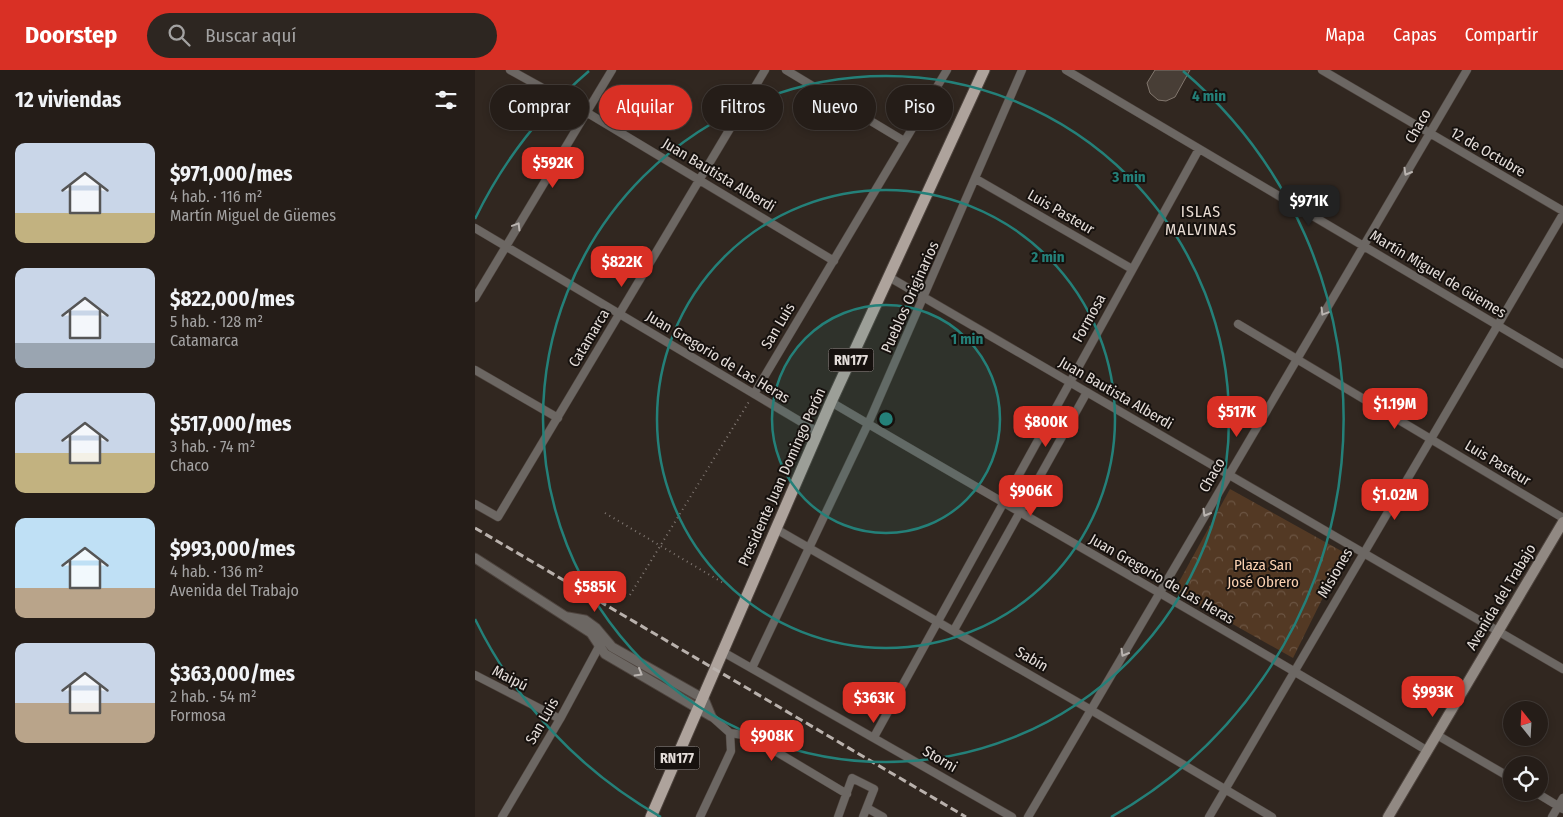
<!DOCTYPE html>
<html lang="es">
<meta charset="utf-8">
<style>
:root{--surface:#251d18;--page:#2d2621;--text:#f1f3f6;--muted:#a3a2a2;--line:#423b37;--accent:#d93025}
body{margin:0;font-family:"Fira Sans Condensed",sans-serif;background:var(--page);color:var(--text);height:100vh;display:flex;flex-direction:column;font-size:19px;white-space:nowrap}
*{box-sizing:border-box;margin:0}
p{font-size:16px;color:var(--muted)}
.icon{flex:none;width:28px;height:28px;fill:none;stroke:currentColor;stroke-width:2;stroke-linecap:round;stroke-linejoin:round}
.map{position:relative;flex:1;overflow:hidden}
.sheet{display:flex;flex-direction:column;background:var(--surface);width:475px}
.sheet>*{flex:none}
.top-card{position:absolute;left:15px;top:15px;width:475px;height:45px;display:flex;gap:10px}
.needle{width:32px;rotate:342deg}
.fabs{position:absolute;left:1028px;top:631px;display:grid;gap:10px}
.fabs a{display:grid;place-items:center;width:45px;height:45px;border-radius:50%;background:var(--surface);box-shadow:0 2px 8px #0003,0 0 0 1px var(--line);font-size:25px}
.price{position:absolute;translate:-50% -42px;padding:0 11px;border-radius:10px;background:var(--accent);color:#fff;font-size:16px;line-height:32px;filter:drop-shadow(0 1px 2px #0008)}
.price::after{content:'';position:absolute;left:50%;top:30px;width:15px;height:11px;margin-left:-8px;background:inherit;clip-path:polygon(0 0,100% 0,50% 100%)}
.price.selected{background:#222;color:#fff}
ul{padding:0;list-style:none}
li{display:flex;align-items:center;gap:15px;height:125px;padding:0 15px}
li span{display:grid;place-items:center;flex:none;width:140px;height:100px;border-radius:10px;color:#555}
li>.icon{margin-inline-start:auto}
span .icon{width:60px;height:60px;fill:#fffc;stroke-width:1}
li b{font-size:21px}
h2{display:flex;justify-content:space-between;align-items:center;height:60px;padding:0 15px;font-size:21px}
.tag{padding:0 18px;border-radius:22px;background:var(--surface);box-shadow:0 2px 8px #0003,0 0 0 1px var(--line);font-size:18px;line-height:45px}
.tag.selected{background:var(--accent);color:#fff}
header{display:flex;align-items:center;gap:30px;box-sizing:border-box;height:70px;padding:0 25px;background:var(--accent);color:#fff}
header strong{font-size:24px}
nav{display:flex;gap:28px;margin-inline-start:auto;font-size:18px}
.search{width:350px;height:45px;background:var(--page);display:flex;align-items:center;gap:12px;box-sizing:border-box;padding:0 18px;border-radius:28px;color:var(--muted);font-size:19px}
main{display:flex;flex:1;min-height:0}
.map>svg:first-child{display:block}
.park{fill:url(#park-crowns)}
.building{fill:#483e36;stroke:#82776e}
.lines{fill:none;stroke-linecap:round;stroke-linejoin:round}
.minor-casing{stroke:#4e443e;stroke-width:9}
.tertiary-casing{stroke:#4e443e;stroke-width:11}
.secondary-casing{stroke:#4e443e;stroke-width:12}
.primary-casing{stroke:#4e443e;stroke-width:13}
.path{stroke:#817873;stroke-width:2;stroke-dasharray:1 4;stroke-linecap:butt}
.minor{stroke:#6c6763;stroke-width:8}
.tertiary{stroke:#6c6763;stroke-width:9}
.secondary{stroke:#918983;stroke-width:10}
.primary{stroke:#aea39c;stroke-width:11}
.rail{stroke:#b9b1ac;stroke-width:3;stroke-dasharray:8 4;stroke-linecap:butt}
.oneway{stroke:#bab4b0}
.ring{fill:none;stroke:#248079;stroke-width:2.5}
.labels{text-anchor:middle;stroke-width:4;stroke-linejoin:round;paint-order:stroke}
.shield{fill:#16110e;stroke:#a6a09c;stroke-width:1}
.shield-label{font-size:14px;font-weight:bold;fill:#e4ddd9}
.street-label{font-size:15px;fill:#e4ddd9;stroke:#16110e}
.park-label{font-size:15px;fill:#fbd1b1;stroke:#16110e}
.neighbourhood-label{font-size:16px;letter-spacing:1px;fill:#e9dcd3;stroke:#16110e}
.centre{fill:#248079;stroke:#16110e;stroke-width:2.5}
.ring-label{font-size:15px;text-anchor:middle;font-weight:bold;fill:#248079;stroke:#16110e;stroke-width:4;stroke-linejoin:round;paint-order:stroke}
</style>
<header>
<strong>Doorstep</strong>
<div class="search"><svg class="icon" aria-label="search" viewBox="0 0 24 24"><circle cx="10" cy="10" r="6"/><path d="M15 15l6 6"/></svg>Buscar aquí</div>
<nav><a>Mapa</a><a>Capas</a><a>Compartir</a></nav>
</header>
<main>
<section class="sheet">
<h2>12 viviendas<svg class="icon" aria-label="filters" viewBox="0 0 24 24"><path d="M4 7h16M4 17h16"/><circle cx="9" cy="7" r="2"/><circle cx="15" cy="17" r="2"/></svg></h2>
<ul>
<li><span style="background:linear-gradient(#c9d6e8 70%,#c2b280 0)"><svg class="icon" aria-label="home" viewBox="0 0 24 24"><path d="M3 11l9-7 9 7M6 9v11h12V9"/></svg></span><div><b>$971,000/mes</b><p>4 hab. · 116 m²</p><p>Martín Miguel de Güemes</p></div></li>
<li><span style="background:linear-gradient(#c9d6e8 75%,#9aa5b1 0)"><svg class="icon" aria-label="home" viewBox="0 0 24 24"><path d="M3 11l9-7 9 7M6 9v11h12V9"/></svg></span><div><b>$822,000/mes</b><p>5 hab. · 128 m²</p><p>Catamarca</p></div></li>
<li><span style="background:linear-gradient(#c9d6e8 60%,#c2b280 0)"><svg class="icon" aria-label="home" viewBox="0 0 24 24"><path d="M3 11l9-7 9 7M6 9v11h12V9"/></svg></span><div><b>$517,000/mes</b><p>3 hab. · 74 m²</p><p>Chaco</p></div></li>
<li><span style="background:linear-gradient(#bfe0f5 70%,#b9a48a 0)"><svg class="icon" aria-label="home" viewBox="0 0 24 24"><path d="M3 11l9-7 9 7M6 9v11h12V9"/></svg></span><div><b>$993,000/mes</b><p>4 hab. · 136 m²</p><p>Avenida del Trabajo</p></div></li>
<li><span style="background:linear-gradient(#c9d6e8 60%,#b9a48a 0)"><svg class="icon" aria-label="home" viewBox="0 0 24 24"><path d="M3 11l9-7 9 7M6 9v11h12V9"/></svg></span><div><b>$363,000/mes</b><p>2 hab. · 54 m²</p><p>Formosa</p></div></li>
</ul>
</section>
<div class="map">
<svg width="1088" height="747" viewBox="0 0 1088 747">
<defs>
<pattern id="park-crowns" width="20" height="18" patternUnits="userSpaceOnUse" patternTransform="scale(1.25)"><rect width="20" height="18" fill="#533924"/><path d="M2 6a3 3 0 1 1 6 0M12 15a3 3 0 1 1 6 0" fill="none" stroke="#6c5543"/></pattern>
</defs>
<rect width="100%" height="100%" fill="#312720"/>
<path class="park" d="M755 419 870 483 818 588 699 521Z"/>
<path class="building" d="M680 0H715L700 27 691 31 683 30 675 23 672 13Z"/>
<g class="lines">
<defs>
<path id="minor" d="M35 0 111 42 359 191
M311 0 429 71
M591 0 1088 294
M847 0 1088 141
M501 109 657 199
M0 158 343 362
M414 207 1088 599
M0 228 137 0
M763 254 1088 448
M0 300 83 348
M279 324 472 0
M356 332C554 449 755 561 951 680
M0 434 23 447 290 0
M301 459 616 640 797 747
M479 560 612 322
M248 582 537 747
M277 598 393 354 547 0
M0 605 85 649
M236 646 255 663 275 666 372 724
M962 665 1036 708
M399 667 724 79
M1060 722 1088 739
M392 738 408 747
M27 747 85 649 127 571
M225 747 256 681 255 663
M363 747 377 708 399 719 388 747
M553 747 992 0
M734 747 1088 144
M1077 747 1088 728"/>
<path id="tertiary" d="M0 488 116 563 130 584 236 646
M93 547 110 550 121 558 137 577 229 629 236 646"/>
<path id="secondary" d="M913 747 1088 452"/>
<path id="primary" d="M176 747 356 332 509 0"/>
</defs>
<use href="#minor" class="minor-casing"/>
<use href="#tertiary" class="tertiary-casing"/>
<use href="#secondary" class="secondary-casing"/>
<use href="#primary" class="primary-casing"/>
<path class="path" d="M130 443 250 514
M155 525 275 330"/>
<use href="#minor" class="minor"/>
<use href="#tertiary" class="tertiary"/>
<use href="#secondary" class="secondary"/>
<use href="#primary" class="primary"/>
<path class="rail" d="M0 458 491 747"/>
</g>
<defs><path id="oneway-chevron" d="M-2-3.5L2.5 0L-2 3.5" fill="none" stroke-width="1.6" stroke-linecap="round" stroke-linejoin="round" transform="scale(1.25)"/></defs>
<g class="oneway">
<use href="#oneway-chevron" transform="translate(932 102) rotate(120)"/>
<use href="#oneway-chevron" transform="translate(42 156) rotate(-59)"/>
<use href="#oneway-chevron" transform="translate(849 242) rotate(121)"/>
<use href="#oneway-chevron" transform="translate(731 443) rotate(120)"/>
<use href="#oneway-chevron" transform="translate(649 583) rotate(120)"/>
<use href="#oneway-chevron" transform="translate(164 603) rotate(30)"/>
</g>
<circle cx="411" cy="349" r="114" fill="#248079" fill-opacity=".12"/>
<g class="ring">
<circle cx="411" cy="349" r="114"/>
<circle cx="411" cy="349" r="229"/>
<circle cx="411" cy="349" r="343"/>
<path d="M186 747A457 457 0 0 1 0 549M0 149A457 457 0 0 1 114 1M708 1A457 457 0 0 1 636 747"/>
</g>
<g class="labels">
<g class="shield">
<rect x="353.5" y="278.5" width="45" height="23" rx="4"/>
<rect x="179.5" y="676.5" width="45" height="23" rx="4"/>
</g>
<g class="shield-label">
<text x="376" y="295">RN177</text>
<text x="202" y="693">RN177</text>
</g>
<g class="street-label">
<text transform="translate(943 56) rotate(-60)" y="5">Chaco</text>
<text transform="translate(1013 82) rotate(30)" y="5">12 de Octubre</text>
<text transform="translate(244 105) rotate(31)" y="5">Juan Bautista Alberdi</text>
<text transform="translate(586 142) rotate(30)" y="5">Luis Pasteur</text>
<text transform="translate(963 204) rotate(31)" y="5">Martín Miguel de Güemes</text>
<text transform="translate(435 227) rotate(-66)" y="5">Pueblos Originarios</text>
<text transform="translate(614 248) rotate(-61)" y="5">Formosa</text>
<text transform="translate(303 256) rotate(-59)" y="5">San Luis</text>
<text transform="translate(114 268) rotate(-59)" y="5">Catamarca</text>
<text transform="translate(243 287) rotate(31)" y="5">Juan Gregorio de Las Heras</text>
<text transform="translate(641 323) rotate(30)" y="5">Juan Bautista Alberdi</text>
<text transform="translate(1023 393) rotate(31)" y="5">Luis Pasteur</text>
<text transform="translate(737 405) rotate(-60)" y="5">Chaco</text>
<text transform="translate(307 407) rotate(-66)" y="5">Presidente Juan Domingo Perón</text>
<text transform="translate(860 503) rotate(-60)" y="5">Misiones</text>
<text transform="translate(687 509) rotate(30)" y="5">Juan Gregorio de Las Heras</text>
<text transform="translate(1026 527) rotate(-59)" y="5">Avenida del Trabajo</text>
<text transform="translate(557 589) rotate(30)" y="5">Sabín</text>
<text transform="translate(35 608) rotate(27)" y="5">Maipú</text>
<text transform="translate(67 651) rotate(-60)" y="5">San Luis</text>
<text transform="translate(465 689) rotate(30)" y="5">Storni</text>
</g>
<g class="park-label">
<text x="788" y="500">Plaza San<tspan x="788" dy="17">José Obrero</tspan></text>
</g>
<g class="neighbourhood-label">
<text x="726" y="147">ISLAS<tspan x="726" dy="18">MALVINAS</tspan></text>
</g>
</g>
<circle cx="411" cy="349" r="8" class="centre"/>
<g class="ring-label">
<text x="734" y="31">4 min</text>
<text x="654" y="112">3 min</text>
<text x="573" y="192">2 min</text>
<text x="492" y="274">1 min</text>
</g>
</svg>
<div class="fabs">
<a><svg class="needle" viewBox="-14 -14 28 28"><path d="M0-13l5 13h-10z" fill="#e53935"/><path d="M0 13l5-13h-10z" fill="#a3a2a2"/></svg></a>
<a><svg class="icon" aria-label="locate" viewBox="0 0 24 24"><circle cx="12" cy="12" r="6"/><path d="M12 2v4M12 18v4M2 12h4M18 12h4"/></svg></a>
</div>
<b class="price" style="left:78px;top:119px">$592K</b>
<b class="price selected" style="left:834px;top:157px">$971K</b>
<b class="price" style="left:147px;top:218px">$822K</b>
<b class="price" style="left:920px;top:360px">$1.19M</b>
<b class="price" style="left:762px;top:368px">$517K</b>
<b class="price" style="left:571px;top:378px">$800K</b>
<b class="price" style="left:556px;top:447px">$906K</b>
<b class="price" style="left:920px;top:451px">$1.02M</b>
<b class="price" style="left:120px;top:543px">$585K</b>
<b class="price" style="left:958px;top:648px">$993K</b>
<b class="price" style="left:399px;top:654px">$363K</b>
<b class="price" style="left:297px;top:692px">$908K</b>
<div class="top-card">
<a class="tag">Comprar</a>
<a class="tag selected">Alquilar</a>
<a class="tag">Filtros</a>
<a class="tag">Nuevo</a>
<a class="tag">Piso</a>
</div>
</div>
</main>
